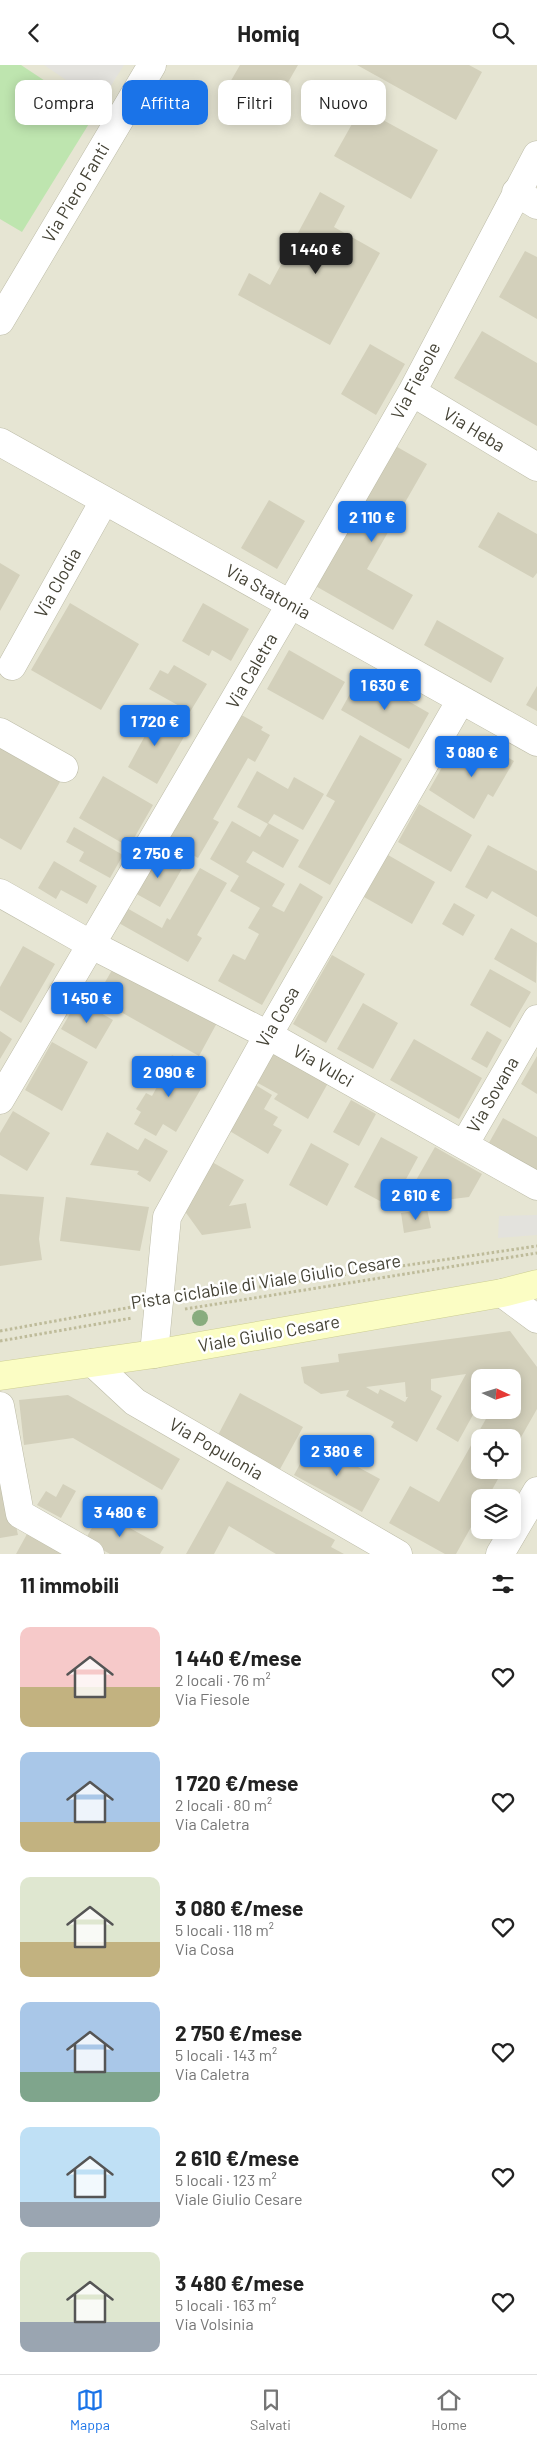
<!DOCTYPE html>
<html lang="it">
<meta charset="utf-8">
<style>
:root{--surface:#fff;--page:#f6f6f6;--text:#222;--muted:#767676;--line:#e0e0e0;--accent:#1a73e8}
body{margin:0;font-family:Barlow,sans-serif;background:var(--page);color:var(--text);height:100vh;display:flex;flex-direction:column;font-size:19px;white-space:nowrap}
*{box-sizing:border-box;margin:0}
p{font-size:16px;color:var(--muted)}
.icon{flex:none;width:28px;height:28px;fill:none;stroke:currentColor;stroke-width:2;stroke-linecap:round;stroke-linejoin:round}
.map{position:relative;height:1489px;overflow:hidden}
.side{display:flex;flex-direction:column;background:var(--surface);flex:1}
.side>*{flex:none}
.top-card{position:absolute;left:15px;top:15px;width:508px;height:45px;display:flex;gap:10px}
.needle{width:32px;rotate:94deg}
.buttons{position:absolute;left:471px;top:1304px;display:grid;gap:10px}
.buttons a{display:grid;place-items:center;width:50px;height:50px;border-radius:10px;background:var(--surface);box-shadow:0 2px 12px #0003;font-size:25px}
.price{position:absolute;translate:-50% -42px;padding:0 11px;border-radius:5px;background:var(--accent);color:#fff;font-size:16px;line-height:32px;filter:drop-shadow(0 1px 2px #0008)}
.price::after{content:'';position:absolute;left:50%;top:30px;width:15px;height:11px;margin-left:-8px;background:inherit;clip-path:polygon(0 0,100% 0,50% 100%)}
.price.on{background:#222;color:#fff}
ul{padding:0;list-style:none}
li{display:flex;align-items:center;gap:15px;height:125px;padding:0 20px}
li span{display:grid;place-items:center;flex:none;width:140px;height:100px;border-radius:10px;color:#555}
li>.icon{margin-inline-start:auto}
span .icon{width:60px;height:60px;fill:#fffc;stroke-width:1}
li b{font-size:21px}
h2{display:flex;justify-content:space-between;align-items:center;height:60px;padding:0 20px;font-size:21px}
.tag{padding:0 18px;border-radius:10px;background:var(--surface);box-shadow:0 2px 12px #0003;font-size:18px;line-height:45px}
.tag.on{background:var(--accent);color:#fff}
header{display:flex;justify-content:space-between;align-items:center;height:65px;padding:0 20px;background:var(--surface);font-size:22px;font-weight:700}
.tab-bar{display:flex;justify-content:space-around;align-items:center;height:70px;border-top:1px solid var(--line);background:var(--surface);font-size:14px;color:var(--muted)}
.tab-bar a{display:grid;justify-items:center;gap:2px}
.tab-bar .on{color:var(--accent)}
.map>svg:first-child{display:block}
.residential{fill:#e6e5d3;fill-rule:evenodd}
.green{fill:#bee5af}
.parking{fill:#e3e2dd}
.building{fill:#d3d0bb;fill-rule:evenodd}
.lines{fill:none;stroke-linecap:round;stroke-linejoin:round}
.minor-casing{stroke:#bdbca8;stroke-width:29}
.tertiary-casing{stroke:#bdbca8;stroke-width:29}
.secondary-casing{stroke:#cdce94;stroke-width:29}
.path{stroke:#bebb9a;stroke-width:3;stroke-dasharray:2.5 2.5;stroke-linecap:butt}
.minor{stroke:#fff;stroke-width:28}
.tertiary{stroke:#fff;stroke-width:28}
.secondary{stroke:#fbfdc4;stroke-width:28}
.tree{fill:#88ac7e}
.labels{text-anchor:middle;stroke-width:5;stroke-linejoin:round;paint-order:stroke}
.street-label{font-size:18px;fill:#444235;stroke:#fff}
</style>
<header><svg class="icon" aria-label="back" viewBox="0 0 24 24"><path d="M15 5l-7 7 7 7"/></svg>Homiq<svg class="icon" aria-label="search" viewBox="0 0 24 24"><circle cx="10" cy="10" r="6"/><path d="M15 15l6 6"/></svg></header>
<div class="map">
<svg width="537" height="1489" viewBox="0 0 537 1489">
<rect width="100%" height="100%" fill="#f2f1e5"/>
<path class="residential" d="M0 0H537V1489H0ZM480 1312H512V1345H480ZM480 1372H512V1405H480ZM480 1432H512V1465H480Z"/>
<path class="green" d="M0 0H21L95 49 22 167 0 154Z"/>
<path class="parking" d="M44 0H124L100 38Z
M537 1150V1170L498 1173 499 1151Z"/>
<path class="building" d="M240 0H298L268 52 225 26Z
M357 0H469L482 7 456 55Z
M361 43 438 85 411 134 334 91Z
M320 127 345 141 334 162 380 188 330 280 238 230 249 208 270 220Z
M525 186 537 192V254L499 232Z
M482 266 537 298V361L454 313Z
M370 279 405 299 376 350 341 329Z
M392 379 427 399 367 504 413 530 393 565 312 519Z
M269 435 305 456 277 504 241 483Z
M498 447 537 469V508L533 513 478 482Z
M0 498 20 510 0 546Z
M70 538 139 579 101 645 31 605Z
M203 538 249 564 231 596 212 585 209 591 182 576Z
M437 555 504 593 491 618 424 580Z
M289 585 345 617 323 655 267 624Z
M174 600 207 619 190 647 149 624 160 605 168 609Z
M361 609 429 648 409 684 341 645Z
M537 621V646L526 640Z
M141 645 185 670 157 719 128 702 146 669 132 661Z
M236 647 263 662 261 665 270 670 255 697 248 693 213 754 219 757 198 793 165 774Z
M360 670 402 694 330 820 298 802 335 736 326 731Z
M473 672 514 696 493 732 488 729 474 754 429 725 445 697 456 703Z
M0 683 60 717 21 785 0 773Z
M257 706 288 724 294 712 324 729 303 765 274 749 268 758 299 775 283 803 253 786 246 797 285 819 272 841 284 847 300 818 323 832 262 940 218 916 233 889 245 895 259 869 248 863 260 843 230 826 239 811 210 794 232 756 260 772 268 759 237 742Z
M103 711 153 740 129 782 79 753Z
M419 739 472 770 451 807 398 777Z
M74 762 123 790 110 813 79 796 84 787 66 777Z
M488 780 537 806V852L492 826 487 834 465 822Z
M155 786 183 802 160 842 133 827Z
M388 790 435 817 412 859 364 832Z
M54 796 97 821 87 839 61 825 56 834 38 823Z
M200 803 227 818 197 870 202 873 188 897 117 857 125 842 162 863 167 853 170 855Z
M454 838 475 850 463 871 442 859Z
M511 863 537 878 536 918 494 894Z
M23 881 55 899 21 958 0 945V922Z
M332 890 365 909 326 978 293 959Z
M116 898 218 956 199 991 96 933Z
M490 904 531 927 510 963 470 940Z
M78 935 113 955 96 984 61 964Z
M363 938 398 958 373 1004 337 984Z
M0 966 12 974 0 994Z
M487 966 502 975 487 1003 471 994Z
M414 974 482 1013 459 1054 390 1015Z
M52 977 88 997 62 1046 25 1025Z
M273 987 328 1018 308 1054 274 1034 278 1029 256 1017Z
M172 990 195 1003 189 1014 202 1022 176 1067 163 1059 156 1071 134 1059 141 1047 136 1044 146 1028 152 1031 158 1020 152 1016 162 999 166 1001Z
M537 991V1029L521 1019Z
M254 1019 272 1030 264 1044 278 1052 273 1060 282 1065 268 1089 228 1065Z
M351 1035 376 1049 359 1081 333 1067Z
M13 1046 50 1068 27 1106 0 1090V1068Z
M503 1053 537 1072V1112L486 1083Z
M107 1067 138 1085 145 1073 168 1086 150 1117 137 1109 139 1106 90 1100Z
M381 1072 418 1092 391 1142 354 1122Z
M311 1078 349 1099 327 1141 289 1120Z
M435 1082 482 1109 469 1132 420 1138 407 1131Z
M212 1097 244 1115 229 1141 246 1138 251 1163 202 1170 184 1145Z
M0 1129 44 1132 39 1174 42 1195 0 1201Z
M66 1132 149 1142 140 1186 60 1176Z
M427 1144 431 1163 404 1168 401 1148Z
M510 1266 537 1302V1344L512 1388V1372H480V1405H503L488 1432H480V1446L456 1489H445L389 1458 410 1421 439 1437 491 1345H512V1312H480V1337L458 1377 436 1364 466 1309 431 1314V1325L442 1331 417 1377 391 1362 394 1357 346 1331 349 1325 321 1329 304 1318 301 1302 339 1297 338 1289ZM405 1317 406 1332H408L405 1337 380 1324 378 1329 366 1322Z
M240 1328 303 1362 279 1406 217 1372Z
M68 1330 180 1394 162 1425 73 1373 24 1380 19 1335Z
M312 1377 380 1414 362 1447 294 1410Z
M0 1387 18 1470 0 1473Z
M227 1416 335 1475 331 1482 344 1489H276L229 1461 214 1489H186Z
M63 1419 76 1426 61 1453 37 1440 46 1426 56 1432Z
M101 1447 164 1482 160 1489H110L85 1475Z
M27 1469 64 1489H16Z"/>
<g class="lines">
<defs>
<path id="minor" d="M516 127 537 140
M0 256 152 0
M412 327 537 402
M0 377 537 677
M12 601 104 436
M0 667 64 703
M0 828 92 880 268 970 537 1121
M0 1035 290 540 412 327 537 90
M464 1080 537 954
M502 1228 537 1254
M154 1289 167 1152 268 970 461 635
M93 1298 135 1337 398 1489
M0 1341 20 1449 90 1489"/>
<path id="tertiary" d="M500 1489 537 1426"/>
<path id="secondary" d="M0 1311 154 1289 502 1228 537 1219"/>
</defs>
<use href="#minor" class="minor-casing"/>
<use href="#tertiary" class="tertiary-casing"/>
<use href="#secondary" class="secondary-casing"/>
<path class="path" d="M185 1233 537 1181
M185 1244 537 1188
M0 1266 132 1242
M0 1276 132 1253"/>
<use href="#minor" class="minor"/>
<use href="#tertiary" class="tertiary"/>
<use href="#secondary" class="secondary"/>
</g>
<circle class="tree" cx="200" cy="1253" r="8"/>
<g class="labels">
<g class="street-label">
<text transform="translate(76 128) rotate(-59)" y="6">Via Piero Fanti</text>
<text transform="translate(416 316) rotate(-62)" y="6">Via Fiesole</text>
<text transform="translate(474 365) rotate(31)" y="6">Via Heba</text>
<text transform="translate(58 518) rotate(-61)" y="6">Via Clodia</text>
<text transform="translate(268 527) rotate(29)" y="6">Via Statonia</text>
<text transform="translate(252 606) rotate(-60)" y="6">Via Caletra</text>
<text transform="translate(278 952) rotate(-60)" y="6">Via Cosa</text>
<text transform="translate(323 1001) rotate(30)" y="6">Via Vulci</text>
<text transform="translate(493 1030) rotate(-60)" y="6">Via Sovana</text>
<text transform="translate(266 1217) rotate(-9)" y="6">Pista ciclabile di Viale Giulio Cesare</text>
<text transform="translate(269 1269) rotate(-10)" y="6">Viale Giulio Cesare</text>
<text transform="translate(216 1384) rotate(30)" y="6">Via Populonia</text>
</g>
</g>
</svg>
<div class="buttons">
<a><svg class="needle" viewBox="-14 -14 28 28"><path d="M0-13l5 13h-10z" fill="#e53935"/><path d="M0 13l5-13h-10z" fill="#767676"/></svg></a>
<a><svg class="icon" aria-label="locate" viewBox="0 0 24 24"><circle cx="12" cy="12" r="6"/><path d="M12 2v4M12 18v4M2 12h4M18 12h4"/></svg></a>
<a><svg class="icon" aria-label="layers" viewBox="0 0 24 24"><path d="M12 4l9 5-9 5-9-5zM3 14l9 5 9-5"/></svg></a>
</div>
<b class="price on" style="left:316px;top:210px">1 440 €</b>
<b class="price" style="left:372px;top:478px">2 110 €</b>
<b class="price" style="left:385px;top:646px">1 630 €</b>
<b class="price" style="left:155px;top:682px">1 720 €</b>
<b class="price" style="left:472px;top:713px">3 080 €</b>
<b class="price" style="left:158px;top:814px">2 750 €</b>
<b class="price" style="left:87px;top:959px">1 450 €</b>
<b class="price" style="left:169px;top:1033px">2 090 €</b>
<b class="price" style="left:416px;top:1156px">2 610 €</b>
<b class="price" style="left:337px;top:1412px">2 380 €</b>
<b class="price" style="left:120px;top:1473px">3 480 €</b>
<div class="top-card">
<a class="tag">Compra</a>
<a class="tag on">Affitta</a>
<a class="tag">Filtri</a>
<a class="tag">Nuovo</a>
</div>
</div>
<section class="side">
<h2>11 immobili<svg class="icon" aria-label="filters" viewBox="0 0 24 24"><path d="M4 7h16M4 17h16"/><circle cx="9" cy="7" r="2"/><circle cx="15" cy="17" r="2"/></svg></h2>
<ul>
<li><span style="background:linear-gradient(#f6c9c9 60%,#c2b280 0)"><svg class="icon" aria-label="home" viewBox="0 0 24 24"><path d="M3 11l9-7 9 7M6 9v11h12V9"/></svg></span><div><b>1 440 €/mese</b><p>2 locali · 76 m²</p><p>Via Fiesole</p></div><svg class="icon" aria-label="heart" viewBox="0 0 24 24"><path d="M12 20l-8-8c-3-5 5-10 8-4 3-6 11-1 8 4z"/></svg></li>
<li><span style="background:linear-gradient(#a9c7e8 70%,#c2b280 0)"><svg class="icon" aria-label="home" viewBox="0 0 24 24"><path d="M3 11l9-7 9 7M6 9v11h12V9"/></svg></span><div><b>1 720 €/mese</b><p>2 locali · 80 m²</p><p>Via Caletra</p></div><svg class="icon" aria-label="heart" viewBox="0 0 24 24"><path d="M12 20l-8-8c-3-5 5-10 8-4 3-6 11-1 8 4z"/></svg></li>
<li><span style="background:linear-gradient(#dfe7d0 65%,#c2b280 0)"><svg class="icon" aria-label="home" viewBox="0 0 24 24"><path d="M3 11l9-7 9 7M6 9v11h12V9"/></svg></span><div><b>3 080 €/mese</b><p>5 locali · 118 m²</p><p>Via Cosa</p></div><svg class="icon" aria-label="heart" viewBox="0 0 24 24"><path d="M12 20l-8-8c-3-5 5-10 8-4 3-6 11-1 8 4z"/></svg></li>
<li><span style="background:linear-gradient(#a9c7e8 70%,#7fa58c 0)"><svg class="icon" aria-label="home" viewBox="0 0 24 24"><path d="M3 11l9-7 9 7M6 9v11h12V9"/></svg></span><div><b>2 750 €/mese</b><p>5 locali · 143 m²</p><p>Via Caletra</p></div><svg class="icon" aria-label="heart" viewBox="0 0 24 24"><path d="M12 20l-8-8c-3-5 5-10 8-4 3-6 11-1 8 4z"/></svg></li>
<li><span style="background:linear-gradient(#bfe0f5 75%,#9aa5b1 0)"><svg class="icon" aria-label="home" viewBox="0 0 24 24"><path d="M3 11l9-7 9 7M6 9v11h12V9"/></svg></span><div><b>2 610 €/mese</b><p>5 locali · 123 m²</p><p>Viale Giulio Cesare</p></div><svg class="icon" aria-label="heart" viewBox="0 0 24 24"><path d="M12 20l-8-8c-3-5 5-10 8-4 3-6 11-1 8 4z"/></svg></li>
<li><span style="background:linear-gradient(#dfe7d0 70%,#9aa5b1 0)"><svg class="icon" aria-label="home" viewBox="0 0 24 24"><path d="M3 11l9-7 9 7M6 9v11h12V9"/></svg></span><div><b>3 480 €/mese</b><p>5 locali · 163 m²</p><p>Via Volsinia</p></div><svg class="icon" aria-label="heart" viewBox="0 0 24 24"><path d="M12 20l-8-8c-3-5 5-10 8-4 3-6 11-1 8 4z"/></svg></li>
</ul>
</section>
<nav class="tab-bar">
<a class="on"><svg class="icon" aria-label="map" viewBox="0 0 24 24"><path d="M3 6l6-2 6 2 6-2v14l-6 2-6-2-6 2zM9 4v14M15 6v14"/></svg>Mappa</a>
<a><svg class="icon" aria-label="saved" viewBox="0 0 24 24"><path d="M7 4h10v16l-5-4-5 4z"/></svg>Salvati</a>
<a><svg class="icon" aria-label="home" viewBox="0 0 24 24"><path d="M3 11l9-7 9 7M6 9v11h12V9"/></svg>Home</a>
</nav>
